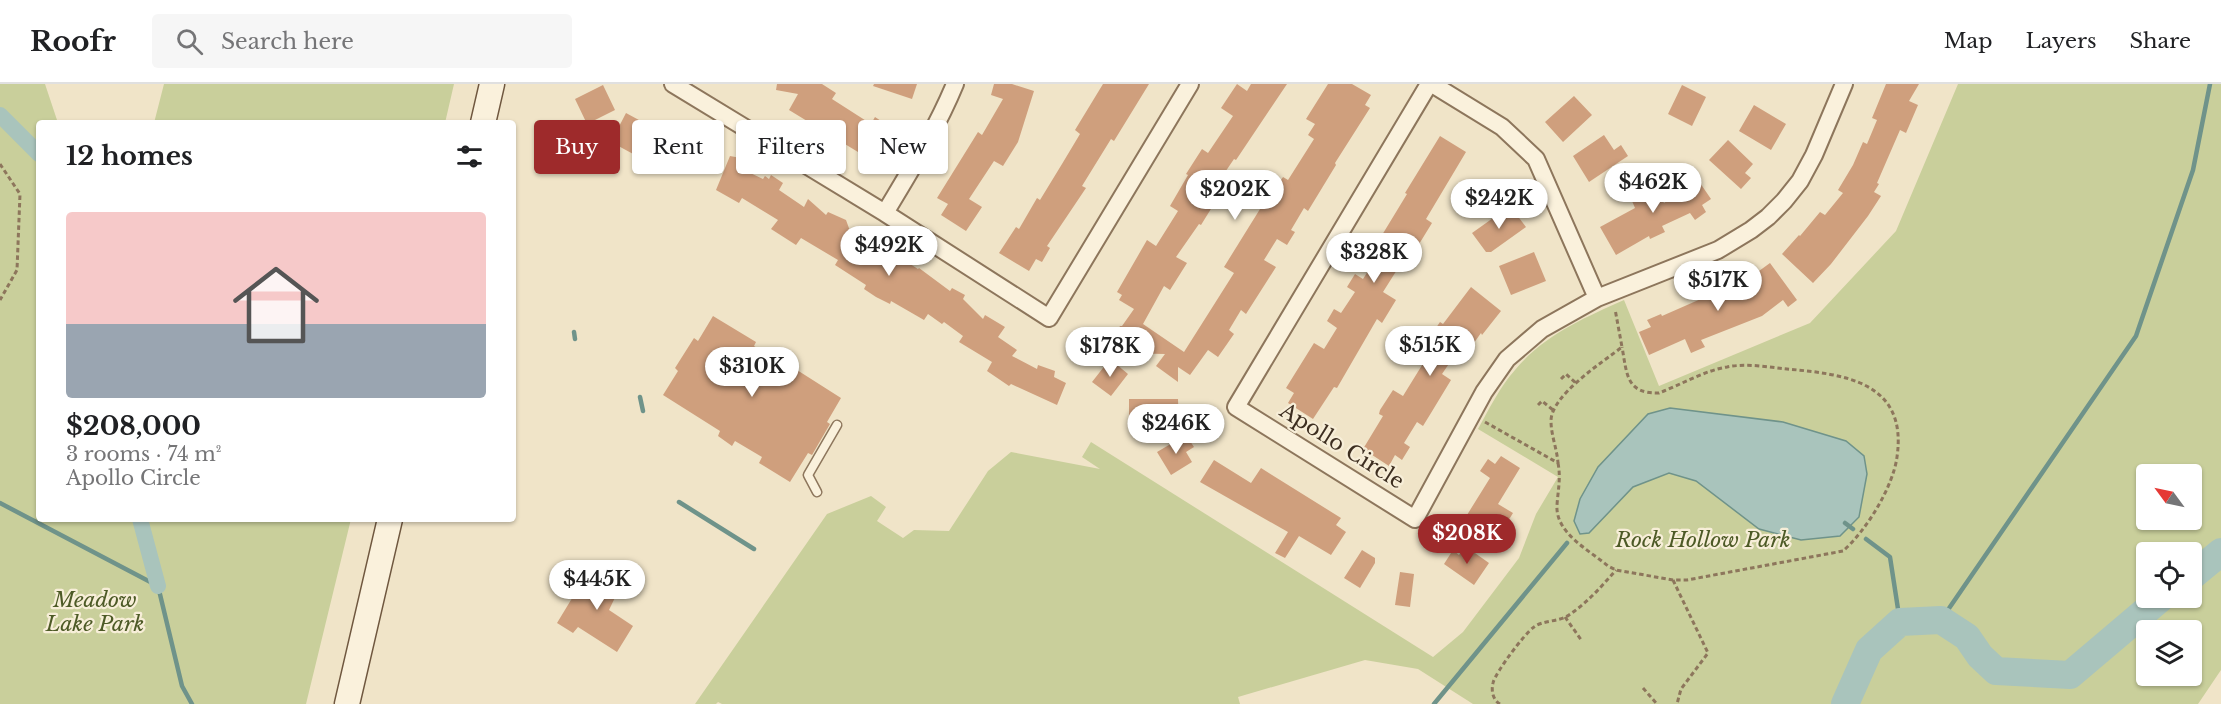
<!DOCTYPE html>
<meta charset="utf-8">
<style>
:root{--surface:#fff;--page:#f6f6f6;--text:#202124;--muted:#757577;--line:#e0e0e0;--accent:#9e2a2b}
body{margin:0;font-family:"Libre Baskerville",serif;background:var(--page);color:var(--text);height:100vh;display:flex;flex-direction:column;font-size:22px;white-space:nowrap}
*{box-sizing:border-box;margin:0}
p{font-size:20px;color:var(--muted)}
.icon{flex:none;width:33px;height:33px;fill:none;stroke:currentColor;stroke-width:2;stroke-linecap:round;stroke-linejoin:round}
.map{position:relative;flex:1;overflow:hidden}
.drawer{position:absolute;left:36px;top:36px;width:480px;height:402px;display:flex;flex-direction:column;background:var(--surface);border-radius:6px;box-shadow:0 2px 4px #0004}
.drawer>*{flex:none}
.banner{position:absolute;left:534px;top:36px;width:570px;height:54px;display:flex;gap:12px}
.needle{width:39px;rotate:303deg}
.fabs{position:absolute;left:2136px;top:380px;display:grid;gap:12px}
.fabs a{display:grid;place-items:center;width:66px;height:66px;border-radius:6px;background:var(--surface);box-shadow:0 2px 4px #0004;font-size:30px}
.price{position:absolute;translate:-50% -51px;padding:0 14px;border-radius:21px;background:#fff;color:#222;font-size:20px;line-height:39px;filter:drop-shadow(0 2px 3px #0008)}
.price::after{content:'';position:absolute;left:50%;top:36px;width:18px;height:14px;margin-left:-9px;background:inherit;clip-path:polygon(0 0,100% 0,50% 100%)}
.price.current{background:var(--accent);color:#fff}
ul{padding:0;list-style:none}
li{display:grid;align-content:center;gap:12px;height:318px;padding:0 30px}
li+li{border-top:2px solid var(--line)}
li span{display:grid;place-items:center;height:186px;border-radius:6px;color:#555}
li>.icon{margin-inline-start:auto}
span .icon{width:108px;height:108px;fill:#fffc;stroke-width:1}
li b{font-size:26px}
h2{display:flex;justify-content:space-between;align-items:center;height:72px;padding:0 30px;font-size:26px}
.chip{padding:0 21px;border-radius:6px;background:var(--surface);box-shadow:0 2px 4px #0004;font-size:21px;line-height:54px}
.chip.current{background:var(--accent);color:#fff}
header{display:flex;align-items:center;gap:36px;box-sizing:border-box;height:84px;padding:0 30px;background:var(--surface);border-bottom:2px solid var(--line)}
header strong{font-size:28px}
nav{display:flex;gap:33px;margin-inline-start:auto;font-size:21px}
.search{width:420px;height:54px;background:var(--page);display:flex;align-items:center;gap:15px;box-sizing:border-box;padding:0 21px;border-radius:6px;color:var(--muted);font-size:22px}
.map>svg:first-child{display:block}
.green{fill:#c9cf9b;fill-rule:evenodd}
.water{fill:#a9c4bc;stroke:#6f938a;stroke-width:1.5}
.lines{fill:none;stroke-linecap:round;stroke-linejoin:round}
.stream{stroke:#6f938a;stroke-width:4.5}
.canal{stroke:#a9c4bc;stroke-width:16}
.river{stroke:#a9c4bc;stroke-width:28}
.building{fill:#cf9f7d}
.service-casing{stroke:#8d765c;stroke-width:11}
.minor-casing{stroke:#8d765c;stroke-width:20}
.secondary-casing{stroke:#6f573f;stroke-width:27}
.path{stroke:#8d765c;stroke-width:3;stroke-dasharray:4.5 3;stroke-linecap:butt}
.service{stroke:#faf1dc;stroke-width:8}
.minor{stroke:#faf1dc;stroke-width:16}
.secondary{stroke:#faf1dc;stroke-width:24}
.labels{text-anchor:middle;stroke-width:4.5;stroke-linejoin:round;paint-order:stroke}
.street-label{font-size:21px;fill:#3d2e20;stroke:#f7eed8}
.park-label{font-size:21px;font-style:italic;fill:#4d5a26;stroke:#f7eed8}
</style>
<header>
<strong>Roofr</strong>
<div class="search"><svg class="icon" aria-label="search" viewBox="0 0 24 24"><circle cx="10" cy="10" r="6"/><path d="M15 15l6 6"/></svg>Search here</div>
<nav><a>Map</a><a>Layers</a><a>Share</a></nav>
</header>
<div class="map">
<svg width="2221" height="620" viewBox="0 0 2221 620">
<rect width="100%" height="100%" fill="#f0e4c8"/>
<path class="green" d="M0 0H45L58 39H39V435H351L306 620H0Z
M164 0H454L445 39H154Z
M1958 0H2221V586L2198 620H1473L1418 585 1365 576 1238 613 1240 620H722L718 618 716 620H695L827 430 871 412 886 423 877 437 903 454 914 446 949 447 988 387 1011 368 1100 385 1082 373 1091 358 1433 573 1463 548 1519 474 1536 430 1558 393 1478 345C1489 325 1500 303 1515 286 1544 251 1584 234 1624 216L1659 302 1810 239 1896 147ZM2146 390H2192V435H2146ZM2146 468H2192V513H2146ZM2146 546H2192V591H2146Z"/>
<path class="water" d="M1670 324 1783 338 1846 357 1864 372 1867 390 1859 433 1840 452 1801 456 1759 445 1696 397 1669 389 1633 403 1589 449 1580 450 1574 437 1580 415 1598 383 1648 330Z"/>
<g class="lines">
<path class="stream" d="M574 248 575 255
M640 313 643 327
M679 418 754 465
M0 419 158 502 182 602 192 620
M1845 439 1853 445
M1866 455 1890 473 1900 538
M1941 536 2136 252 2193 86 2210 0
M1434 620 1567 459"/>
<path class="canal" d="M0 31 39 70
M140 435 158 502"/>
<path class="river" d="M2192 492 2221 468
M1845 620 1869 566 1900 538 1941 536 1967 553 1980 572 1996 587 2070 591 2162 513"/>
</g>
<path class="building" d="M777 0H822L836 9 832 15 871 40 875 33 901 50 881 82 789 26 798 10 776 6Z
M874 0H917L912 15 873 2Z
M994 0H1012L1034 7 1018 58 1003 82 994 77 969 115 982 123 966 147 941 131 948 120 937 114 978 48 982 51 1003 15 991 11Z
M1103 0H1149L1114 57 1111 55 1082 102 1086 104 1047 162 1050 164 1042 178 1036 175 1029 187 999 169 1016 143 1019 145 1037 114 1040 116 1062 80 1080 50 1075 46Z
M1237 0 1247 7 1251 0H1287L1236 76 1234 75 1211 109 1214 111 1211 117 1214 120 1201 141 1199 140 1176 173 1187 179 1170 206 1164 202 1143 240 1184 268 1234 189 1224 183 1265 117 1260 115 1269 102 1275 105 1283 93 1288 96 1314 55 1308 51 1315 40 1306 35 1328 0H1352L1371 11 1365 21 1370 24 1335 79 1336 81 1308 127 1304 124 1291 146 1295 148 1287 161 1277 155 1264 176 1276 183 1246 230 1241 226 1229 246 1234 250 1218 273 1208 266 1190 291 1178 283V298L1156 282 1165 270 1115 269 1119 264 1110 259 1120 242H1122L1134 225 1119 216 1122 211 1117 208 1147 156 1156 162 1178 127 1170 122 1188 91 1186 90 1202 65 1208 69 1233 32 1221 24Z
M1886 0H1919L1909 17 1918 21 1906 49 1900 46 1877 99 1879 100 1874 108 1881 112 1868 132 1831 180 1813 199 1782 170 1799 151 1800 152 1820 128 1825 131 1843 109 1838 106 1853 81 1863 58 1867 60 1877 36 1872 34Z
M603 1 615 26 587 40 575 15Z
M1682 1 1706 13 1692 42 1668 30Z
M1574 12 1592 31 1563 58 1545 38Z
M1754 21 1786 40 1771 66 1739 47Z
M626 29 650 42 635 71 611 58Z
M1604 51 1614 66 1621 61 1628 72 1589 98 1573 72Z
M1440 52 1466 68 1426 135 1432 139 1416 165 1412 162 1383 208 1396 216 1382 239 1377 235 1337 304 1334 303 1313 335 1288 319 1294 309 1286 304 1314 259 1324 265 1337 244 1327 237 1334 225 1341 229 1355 208 1347 203 1355 190 1363 195 1377 173 1369 168 1377 155 1379 156 1407 110 1405 109Z
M1728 56 1753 80 1745 89 1751 94 1741 105 1709 76Z
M730 72 746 75 744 86 763 95 765 92 769 95 771 91 783 99 779 106 804 123 808 115 826 131 828 128 846 136 858 169 871 158 886 169 888 166 918 185 919 184 950 207 952 204 965 211 963 215 983 235 985 231 1005 243 998 253 1017 266 1012 272 1037 285 1038 281 1055 287 1054 293 1066 299 1057 321 1011 300 1009 302 987 287 992 278 959 258 963 252 944 238 942 240 928 230 924 236 891 217 890 220 876 213 864 205 866 201 835 181 838 176 801 154 796 161 771 145 778 136 742 114 739 119 716 106Z
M1651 93 1664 119 1698 96 1711 115 1702 121 1706 128 1695 136 1690 129 1662 142 1665 148 1650 155 1649 152 1616 171 1600 143 1635 124 1629 110 1643 103 1641 98Z
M1510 122 1526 143 1491 168H1486L1472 149Z
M1534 168 1546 197 1511 211 1499 182Z
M1770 179 1797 216 1788 223 1783 216 1762 232 1701 256 1705 263 1691 269 1685 255 1649 271 1639 248 1651 243 1647 236 1661 230 1662 232 1735 200 1737 203Z
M1471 203 1501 227 1482 251 1481 249 1464 273 1457 268 1442 290 1451 296 1431 329 1423 342 1417 338 1404 359 1410 363 1402 376 1395 371 1389 382 1363 365 1383 332 1379 330 1380 326 1393 306 1403 312 1432 265 1425 260 1440 238 1443 240Z
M713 232 756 258 754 262 796 289 797 286 841 314 827 338 830 340 812 371 808 369 790 398 759 379 762 373 735 357 732 362 718 352 720 347 663 311 678 287 675 284 694 254 698 257Z
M1110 275 1128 290 1111 312 1092 298Z
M1129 315H1178L1179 345 1129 346Z
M1186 351 1194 363 1186 368 1192 378 1171 391 1157 368Z
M1501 372 1520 384 1498 420 1513 429 1497 455 1467 436V431L1490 394 1480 387 1488 375 1495 380Z
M1214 376 1251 399 1261 384 1341 434 1336 441 1346 448 1331 471 1299 452 1285 474 1275 469 1288 448 1200 398Z
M1465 462 1489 479 1474 501 1444 480 1453 466 1459 471Z
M1362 466 1375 474V479L1360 504 1344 494Z
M597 482 622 499 609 526 633 542 617 568 578 543 573 549 557 539 574 511 572 510 579 499 584 502Z
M1400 488 1414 490 1410 523 1395 521Z"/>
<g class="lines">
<defs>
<path id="service" d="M817 408 808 391 837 341"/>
<path id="minor" d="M673 0 885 129 1049 234 1190 0
M1429 0 1236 323 1415 435 1484 308 1507 275 1542 245 1597 214 1718 166 1751 146 1768 133 1784 117 1800 97 1814 71 1844 0
M1432 0 1502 43 1536 75 1597 214
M885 129C910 87 936 46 955 0"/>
<path id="secondary" d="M483 39 492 0
M347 620 390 435"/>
</defs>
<use href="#service" class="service-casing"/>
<use href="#minor" class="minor-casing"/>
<use href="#secondary" class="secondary-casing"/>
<path class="path" d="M0 80 20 110 17 186 0 216
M1561 295 1566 290 1577 300
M1538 321 1542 317 1553 326
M1485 338 1558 379C1557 365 1551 351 1551 337 1551 311 1603 278 1622 263L1615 225
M1558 379C1561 394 1558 406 1557 421 1555 449 1589 466 1608 482L1616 486 1673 496H1687L1843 467C1866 447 1893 403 1897 373 1908 297 1843 290 1787 285 1768 283 1746 279 1727 283 1706 286 1680 301 1659 309 1626 310 1627 290 1622 263
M1673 496 1708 569 1681 605 1677 620
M1565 533 1582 557
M1643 604 1657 620
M1500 620C1493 616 1491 607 1493 599 1495 589 1525 549 1534 543 1543 536 1559 538 1569 531 1587 519 1602 502 1616 486"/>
<use href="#service" class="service"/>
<use href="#minor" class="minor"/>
<use href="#secondary" class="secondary"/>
</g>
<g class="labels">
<g class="street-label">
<text transform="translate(1342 362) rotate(32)" y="7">Apollo Circle</text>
</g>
<g class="park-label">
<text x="1703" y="463">Rock Hollow Park</text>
<text x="95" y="523">Meadow<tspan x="95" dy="24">Lake Park</tspan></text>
</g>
</g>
</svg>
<div class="fabs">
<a><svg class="needle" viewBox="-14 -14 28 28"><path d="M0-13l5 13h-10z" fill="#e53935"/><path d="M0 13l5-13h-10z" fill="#757577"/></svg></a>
<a><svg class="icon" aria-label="locate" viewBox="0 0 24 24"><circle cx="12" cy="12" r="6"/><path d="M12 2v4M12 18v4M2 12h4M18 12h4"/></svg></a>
<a><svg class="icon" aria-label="layers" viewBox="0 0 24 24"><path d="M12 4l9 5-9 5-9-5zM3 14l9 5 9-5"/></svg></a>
</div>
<b class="price" style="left:1653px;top:130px">$462K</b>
<b class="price" style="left:1235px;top:137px">$202K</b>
<b class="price" style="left:1499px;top:146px">$242K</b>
<b class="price" style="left:889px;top:193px">$492K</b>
<b class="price" style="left:1374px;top:200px">$328K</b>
<b class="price" style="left:1718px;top:228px">$517K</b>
<b class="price" style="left:1430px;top:293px">$515K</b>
<b class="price" style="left:1110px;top:294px">$178K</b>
<b class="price" style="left:752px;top:314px">$310K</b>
<b class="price" style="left:1176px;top:371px">$246K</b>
<b class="price current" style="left:1467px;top:481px">$208K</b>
<b class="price" style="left:597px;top:527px">$445K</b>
<div class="banner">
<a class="chip current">Buy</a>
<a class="chip">Rent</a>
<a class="chip">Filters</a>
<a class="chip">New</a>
</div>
<section class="drawer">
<h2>12 homes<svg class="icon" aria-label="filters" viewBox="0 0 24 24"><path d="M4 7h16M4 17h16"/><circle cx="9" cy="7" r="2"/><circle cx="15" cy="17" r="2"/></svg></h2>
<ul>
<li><span style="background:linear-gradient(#f6c9c9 60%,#9aa5b1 0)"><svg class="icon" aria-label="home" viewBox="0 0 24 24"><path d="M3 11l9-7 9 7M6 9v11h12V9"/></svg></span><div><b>$208,000</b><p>3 rooms · 74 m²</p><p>Apollo Circle</p></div></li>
</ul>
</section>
</div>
